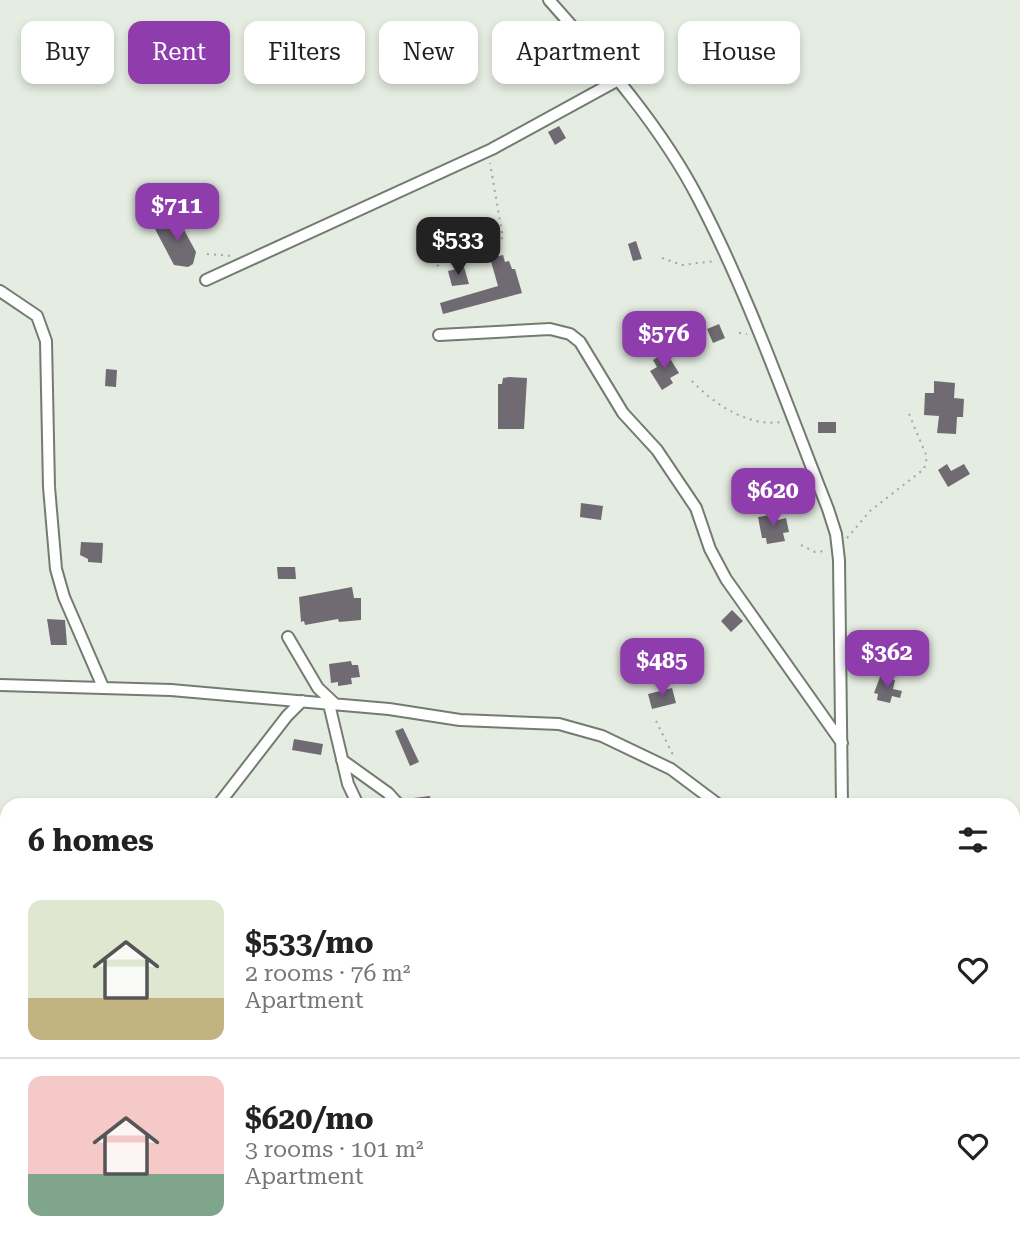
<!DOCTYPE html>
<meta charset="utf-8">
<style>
:root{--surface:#fff;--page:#f2f2f2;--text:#222;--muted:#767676;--line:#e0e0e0;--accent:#8f3dac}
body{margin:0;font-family:"Roboto Serif",serif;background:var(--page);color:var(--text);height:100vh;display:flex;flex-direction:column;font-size:26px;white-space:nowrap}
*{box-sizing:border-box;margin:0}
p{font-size:23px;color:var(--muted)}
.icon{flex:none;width:38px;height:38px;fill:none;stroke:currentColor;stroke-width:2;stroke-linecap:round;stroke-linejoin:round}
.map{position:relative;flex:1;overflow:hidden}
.details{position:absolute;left:0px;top:798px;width:1020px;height:450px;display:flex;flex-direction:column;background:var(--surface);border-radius:21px 21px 0 0;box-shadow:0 4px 10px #0003}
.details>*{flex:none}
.top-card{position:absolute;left:21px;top:21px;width:978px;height:63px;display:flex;gap:14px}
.price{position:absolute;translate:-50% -60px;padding:0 16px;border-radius:14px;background:var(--accent);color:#fff;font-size:23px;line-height:46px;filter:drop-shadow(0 2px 4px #0008)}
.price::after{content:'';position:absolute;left:50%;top:42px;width:21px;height:16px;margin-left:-10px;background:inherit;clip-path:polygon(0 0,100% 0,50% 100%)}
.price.on{background:#222;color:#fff}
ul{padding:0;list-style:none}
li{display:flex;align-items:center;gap:21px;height:175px;padding:0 28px}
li+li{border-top:2px solid var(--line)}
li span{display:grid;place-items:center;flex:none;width:196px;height:140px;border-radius:14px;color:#555}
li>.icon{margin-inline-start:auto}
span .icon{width:84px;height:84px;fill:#fffc;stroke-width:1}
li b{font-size:30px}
h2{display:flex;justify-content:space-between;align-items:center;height:84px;padding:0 28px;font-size:30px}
.chip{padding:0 24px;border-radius:14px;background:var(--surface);box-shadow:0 4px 10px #0003;font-size:24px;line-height:63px}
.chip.on{background:var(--accent);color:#fff}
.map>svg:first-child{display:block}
.building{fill:#706a73}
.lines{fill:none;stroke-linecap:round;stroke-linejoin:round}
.minor-casing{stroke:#747b71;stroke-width:14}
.path{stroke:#a2a89f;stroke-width:2;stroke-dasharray:2 5;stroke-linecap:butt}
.minor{stroke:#fff;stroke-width:10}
</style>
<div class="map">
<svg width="1020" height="1247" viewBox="0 0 1020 1247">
<rect width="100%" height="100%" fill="#e5ece1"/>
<path class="building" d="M559 126 566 138 555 145 548 132Z
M177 217 196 252 193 264 188 267 174 265 155 229Z
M636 241 642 259 633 261 628 244Z
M503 255 505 262 509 261 512 269H515L522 293 443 314 440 303 498 286 490 258Z
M464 267 469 284 452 286 448 271Z
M719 324 725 338 713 343 707 329Z
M666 352 679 373 670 378 673 383 662 390 650 371 657 367 653 360Z
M106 369 117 370 116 387 105 386Z
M509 377 527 378 524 429H498V384H502L503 378Z
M934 381 955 383 954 398 964 399 963 417H957L956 434 937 433 939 416 924 415 925 393H934Z
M818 422H836V433H818Z
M947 464 951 471 964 464 970 474 948 487 938 470Z
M581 503 603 506 601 520 580 517Z
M777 514 778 520 786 518 789 532 783 533 785 541 767 544 766 538H762L758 517Z
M81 542 103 543 102 563 88 562V559L80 555Z
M277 567H295L296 579H278Z
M352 587 354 598H361V620L339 622 338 619 305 625 304 621 301 622 299 597Z
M732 610 743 621 731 632 721 621Z
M47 619 65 620 67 645H51Z
M351 661 352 665H358L360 677 351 678 352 684 338 686V682L331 683 329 664Z
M880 677 895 680 893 689 902 691 900 698 892 696 890 703 877 700 878 694 874 693Z
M672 688 676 703 652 709 648 694Z
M403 728 419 762 410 766 395 731Z
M294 739 323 744 321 755 292 750Z
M430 796 431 805H407L405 799Z"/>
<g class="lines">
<defs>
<path id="minor" d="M549 0C604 62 661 126 699 200 750 298 787 406 828 509L836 534 839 560 842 805
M206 280 492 149 618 80
M0 291 37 316 46 341 49 487 56 569 64 597 103 687
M439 335 550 329 570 334 580 342 623 413 657 450 696 508 710 549 726 579 842 743
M288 637 318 688 335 704
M0 685 171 690 389 709 460 720 559 724 602 736 671 769 719 805
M329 704 348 784 358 805
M342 760 388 793 399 805
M218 805 287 716 302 701
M1013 967 1020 952
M1013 1211 1020 1220
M978 1247 986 1241"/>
</defs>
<use href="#minor" class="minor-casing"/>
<path class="path" d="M207 254 232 256
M662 258 682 265 715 261
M437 266 465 250 503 238 490 163
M739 333 747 334
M692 381C714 404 748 427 781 422
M847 538 870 511 924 469 927 457 909 414
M801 545 815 552 826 551
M656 721 674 757"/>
<use href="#minor" class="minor"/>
</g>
</svg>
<b class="price" style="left:177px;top:243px">$711</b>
<b class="price on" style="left:458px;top:277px">$533</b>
<b class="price" style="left:664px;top:371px">$576</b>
<b class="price" style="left:773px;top:528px">$620</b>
<b class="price" style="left:887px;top:690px">$362</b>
<b class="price" style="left:662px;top:698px">$485</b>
<div class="top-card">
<a class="chip">Buy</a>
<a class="chip on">Rent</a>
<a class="chip">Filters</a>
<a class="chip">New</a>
<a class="chip">Apartment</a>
<a class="chip">House</a>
</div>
<section class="details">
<h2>6 homes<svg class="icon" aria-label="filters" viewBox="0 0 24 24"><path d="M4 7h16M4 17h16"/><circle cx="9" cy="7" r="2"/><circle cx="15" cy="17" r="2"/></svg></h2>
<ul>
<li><span style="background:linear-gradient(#dfe7d0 70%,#c2b280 0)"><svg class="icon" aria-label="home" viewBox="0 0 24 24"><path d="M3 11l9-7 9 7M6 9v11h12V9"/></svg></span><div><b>$533/mo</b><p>2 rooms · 76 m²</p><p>Apartment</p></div><svg class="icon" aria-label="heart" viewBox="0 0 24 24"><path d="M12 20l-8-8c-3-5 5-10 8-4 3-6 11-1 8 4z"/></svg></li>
<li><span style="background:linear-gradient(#f6c9c9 70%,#7fa58c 0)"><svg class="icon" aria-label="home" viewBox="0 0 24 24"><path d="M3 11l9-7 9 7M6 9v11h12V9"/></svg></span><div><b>$620/mo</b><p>3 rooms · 101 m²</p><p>Apartment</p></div><svg class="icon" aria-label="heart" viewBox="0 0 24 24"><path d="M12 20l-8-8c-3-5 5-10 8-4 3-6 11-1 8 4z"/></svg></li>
</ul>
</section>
</div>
